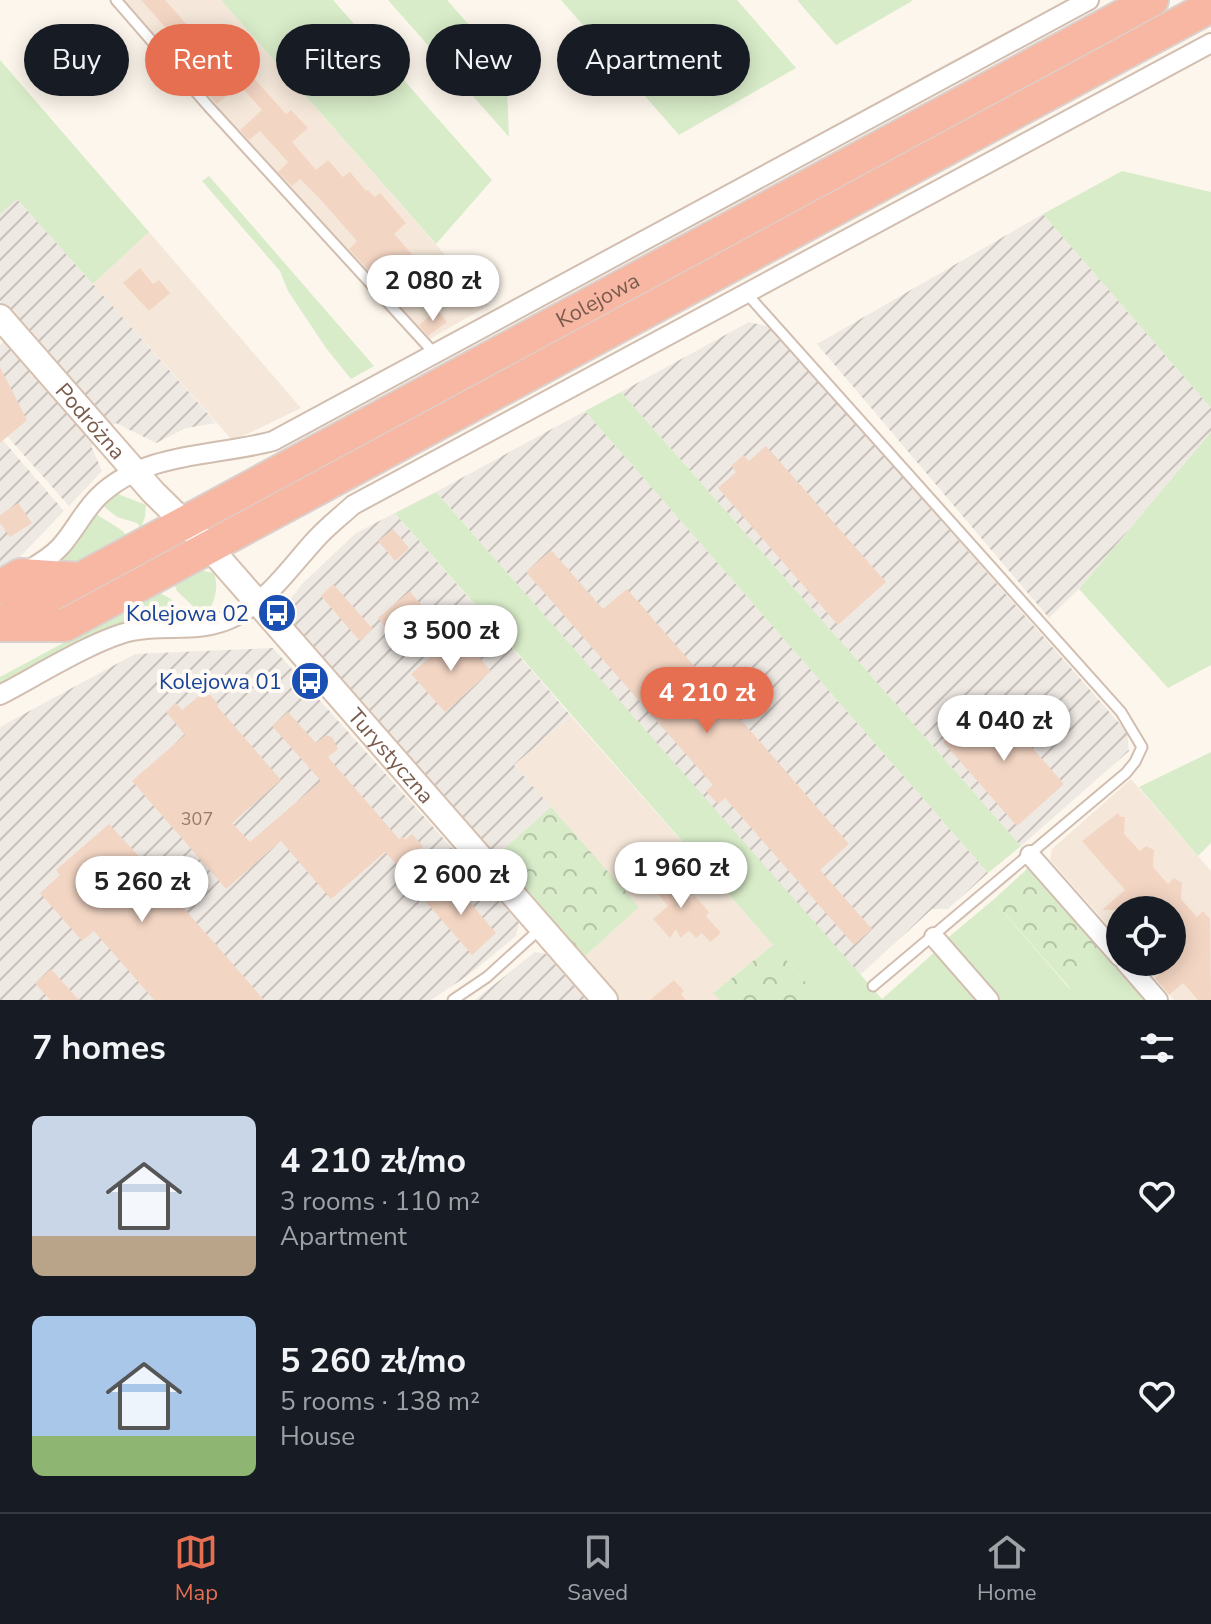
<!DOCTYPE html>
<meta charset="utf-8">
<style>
:root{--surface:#171b24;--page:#20242c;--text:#f1f3f6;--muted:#9ea1a6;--line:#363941;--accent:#e76f51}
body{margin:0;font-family:"Nunito Sans",sans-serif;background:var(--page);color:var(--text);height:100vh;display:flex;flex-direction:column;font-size:30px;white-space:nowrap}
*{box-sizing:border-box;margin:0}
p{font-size:26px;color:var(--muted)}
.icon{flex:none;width:44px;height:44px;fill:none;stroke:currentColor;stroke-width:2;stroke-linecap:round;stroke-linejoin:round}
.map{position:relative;height:1000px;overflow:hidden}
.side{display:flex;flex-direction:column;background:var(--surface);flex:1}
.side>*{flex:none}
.guide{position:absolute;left:24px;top:24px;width:800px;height:72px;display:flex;gap:16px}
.buttons{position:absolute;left:1106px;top:896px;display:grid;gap:16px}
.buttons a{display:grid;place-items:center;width:80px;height:80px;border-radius:50%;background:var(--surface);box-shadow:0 4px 20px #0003;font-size:40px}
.price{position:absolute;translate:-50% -68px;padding:0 18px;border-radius:28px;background:#fff;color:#222;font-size:26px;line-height:52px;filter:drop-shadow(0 2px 4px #0008)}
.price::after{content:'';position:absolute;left:50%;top:48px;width:24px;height:18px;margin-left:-12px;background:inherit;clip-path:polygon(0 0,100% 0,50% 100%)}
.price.selected{background:var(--accent);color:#fff}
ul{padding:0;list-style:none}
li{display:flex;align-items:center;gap:24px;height:200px;padding:0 32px}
li span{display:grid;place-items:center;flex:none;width:224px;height:160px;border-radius:12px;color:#555}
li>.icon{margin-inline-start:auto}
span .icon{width:96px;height:96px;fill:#fffc;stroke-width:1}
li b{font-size:34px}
h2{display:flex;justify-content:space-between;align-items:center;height:96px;padding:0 32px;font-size:34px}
.tag{padding:0 28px;border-radius:36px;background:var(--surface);box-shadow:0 4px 20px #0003;font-size:28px;line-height:72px}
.tag.selected{background:var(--accent);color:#fff}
.menu{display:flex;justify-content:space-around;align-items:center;height:112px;border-top:2px solid var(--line);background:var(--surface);font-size:22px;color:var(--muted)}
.menu a{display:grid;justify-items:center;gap:4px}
.menu .selected{color:var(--accent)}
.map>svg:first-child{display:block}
.residential{fill:#f5e8da}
.industrial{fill:url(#industrial-furrows)}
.grass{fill:#d8ecc9}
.forest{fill:url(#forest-crowns)}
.building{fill:#f3d5c3}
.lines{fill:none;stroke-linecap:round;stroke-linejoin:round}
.lane-casing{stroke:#d1beb0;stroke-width:13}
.street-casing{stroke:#d1beb0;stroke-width:22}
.secondary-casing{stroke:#d6c0b0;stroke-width:28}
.highway-casing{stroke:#dad1cd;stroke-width:36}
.lane{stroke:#fff;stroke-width:9}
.street{stroke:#fff;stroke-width:18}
.secondary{stroke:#fff;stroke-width:24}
.highway{stroke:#f7b7a3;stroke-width:32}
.labels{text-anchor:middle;stroke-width:8;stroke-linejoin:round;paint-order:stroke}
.number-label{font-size:18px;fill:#987a6a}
.street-label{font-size:22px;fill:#7a5c4d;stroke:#fffaf3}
.transit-label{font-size:22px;fill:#164399;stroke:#fffaf3;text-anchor:end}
</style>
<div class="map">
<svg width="1211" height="1000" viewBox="0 0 1211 1000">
<defs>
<pattern id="industrial-furrows" width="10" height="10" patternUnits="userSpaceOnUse" patternTransform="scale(2)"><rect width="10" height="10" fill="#efe9e4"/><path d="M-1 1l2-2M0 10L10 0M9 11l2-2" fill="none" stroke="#c7c0bb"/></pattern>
<pattern id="forest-crowns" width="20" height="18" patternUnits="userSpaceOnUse" patternTransform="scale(2)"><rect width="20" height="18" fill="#d8ecc9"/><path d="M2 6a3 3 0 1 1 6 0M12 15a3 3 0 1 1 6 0" fill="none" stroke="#b4c2a5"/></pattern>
</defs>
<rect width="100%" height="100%" fill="#fdf6ec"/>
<path class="residential" d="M112 0H221L489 305 419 345Z
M149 232 301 408 233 441 93 284Z
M571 716 773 945 714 992 720 1000H615L580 961 638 907 514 765Z
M1131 779 1211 871V1000H1174L1140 962H1172V910H1120V939L1050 860 1052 849Z"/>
<path class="industrial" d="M16 198 93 284 216 423 186 428 156 443 116 423 110 426 0 301V214Z
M1043 214 1211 408V432L1079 589 1049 618 817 344Z
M749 322 771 327 1127 732 1129 751 1021 846 621 392Z
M5 341 95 442 91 446 102 471 69 506 0 428V345Z
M585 411 988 873 948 909H932L860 975 436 492Z
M0 437 64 511 20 557 0 568Z
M395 513 571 716 514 765 551 807 496 856 293 623 288 602 303 583 356 533Z
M273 648 519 923 516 936 467 976 431 1000H0V727L135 654Z
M535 952 546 954 587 1000H475Z"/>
<path class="grass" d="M221 0H333L492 180 436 244Z
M388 0H447L506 67 509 137Z
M561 0H737L796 68 679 135Z
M797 0H911L912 1 836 45Z
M0 60 149 232 93 284 17 199 0 214Z
M1122 171 1211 192V408L1043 214Z
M209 176 374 366 351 379 326 348 288 291 280 271 202 181Z
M621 392 1021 846 988 873 585 411Z
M1211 432V665L1168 688 1079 589Z
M436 492 882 999 936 951 979 1000H821L395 513Z
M118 494 146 505 145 517 141 528 137 523 117 517 102 505 112 495Z
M95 513C105 521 121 527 127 536L0 605V595Z
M199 570 214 573C219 587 215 601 207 614H201L177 591 174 584Z
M158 592 171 599 182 612C136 603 43 665 0 687V677Z
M1211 752V843L1198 856 1139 787Z
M993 900 1069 988 1106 957 1144 1000H996L944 941Z"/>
<path class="forest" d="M551 807 639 907 584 957 496 856Z
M1028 868 1106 957 1070 988 993 900Z
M773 945 821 1000H720L713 993Z"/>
<path class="building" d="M141 0H165L240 84 217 104 194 78 203 70Z
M251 75 286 114 291 110 308 128 292 142 316 170 328 160 343 177 350 172 366 191 368 190 375 197 380 193 406 223 394 234 427 271 396 300 349 249 357 241 321 200 300 179 292 186 278 172 288 162 260 131 249 140 240 130 262 110 240 85Z
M140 268 153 284 159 280 170 293 149 311 123 283Z
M438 310 447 322 428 336 419 325Z
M0 367 27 420 0 443Z
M766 446 886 582 838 625 718 488 736 472 731 466 744 455 749 461Z
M18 503 32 523 10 537 0 523V515Z
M393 529 409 548 395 561 378 541Z
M551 550 603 609 627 589 849 844 820 870 872 929 854 945 725 798 718 804 706 791 713 785 526 572Z
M333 584 373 629 360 641 321 596Z
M410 591 427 612 395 639 378 618Z
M458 633 491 671 445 712 411 674Z
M200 695H210L219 705 217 706 281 780 232 823 250 842 321 781 272 726 288 712 316 743 326 735 332 737 338 749 328 757 399 839 402 836 405 840 412 834 423 846 399 867 385 852 331 899 281 841 226 889 132 781 185 735 166 712 176 703 182 710Z
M990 700 1064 784 1017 826 943 742Z
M1118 813 1121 817H1125L1124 834 1140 851 1146 846 1154 850 1153 867 1168 884 1174 878 1182 883 1181 899 1195 915 1197 917 1203 911 1210 919 1211 1000H1198L1183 983 1169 995 1155 978 1181 955 1172 944V910H1102L1125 890 1082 841Z
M109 824 135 852 264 1000H154L94 931 82 941 40 893 60 875 56 870Z
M660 866 680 889 681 888 691 899 695 896 709 912 706 916 721 933 710 942 702 933 696 938 689 931 680 938 676 929 670 938 653 919 668 906 646 879Z
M451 880 496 933 472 955 426 902Z
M51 969 79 1000H50L35 983Z
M674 980 684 991 681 994 686 1000H650Z"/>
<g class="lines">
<defs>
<path id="lane" d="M116 0 209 107 435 354
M747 294 1121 712 1142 747 1135 762 1126 773 873 986
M453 1000 487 977 540 929"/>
<path id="street" d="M25 572C37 565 50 558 60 547 74 532 83 512 98 497 145 451 214 457 273 441L1089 0
M0 695C35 677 95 639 132 631 167 624 201 634 234 617 270 599 290 567 317 538 328 526 341 516 353 505L1211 43
M1030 855 1120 957
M934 937 989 1000
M1125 962 1158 1000"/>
<g id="secondary">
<path id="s1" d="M0 317 153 492 209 547 605 1000"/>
</g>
<g id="highway">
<path d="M0 587 21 575 81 579"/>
<path id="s2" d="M1 622 1152 0"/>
<path d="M0 625H65L1211 6"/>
</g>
</defs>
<use href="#lane" class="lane-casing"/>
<use href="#street" class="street-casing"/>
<use href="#secondary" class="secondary-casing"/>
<use href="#highway" class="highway-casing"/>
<use href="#lane" class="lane"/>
<use href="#street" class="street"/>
<use href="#secondary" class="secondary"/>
<use href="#highway" class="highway"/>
</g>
<defs>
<symbol id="bus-disc" viewBox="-11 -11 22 22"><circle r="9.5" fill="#1a4fb4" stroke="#fffaf3"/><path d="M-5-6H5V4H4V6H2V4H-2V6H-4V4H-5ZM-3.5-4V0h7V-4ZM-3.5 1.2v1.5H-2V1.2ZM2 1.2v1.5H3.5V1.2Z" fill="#fff"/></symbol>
</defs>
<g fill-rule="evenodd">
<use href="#bus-disc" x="255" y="591" width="44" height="44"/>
<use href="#bus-disc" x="288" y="659" width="44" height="44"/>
</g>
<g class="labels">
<g class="number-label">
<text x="197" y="825">307</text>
</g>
<g class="street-label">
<text dy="8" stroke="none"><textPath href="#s2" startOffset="678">Kolejowa</textPath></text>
<text dy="8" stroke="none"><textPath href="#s1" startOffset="138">Podróżna</textPath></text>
<text dy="8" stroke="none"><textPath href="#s1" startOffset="588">Turystyczna</textPath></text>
</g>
<g class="transit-label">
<text x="249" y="621">Kolejowa 02</text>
<text x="282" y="689">Kolejowa 01</text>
</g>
</g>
</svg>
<div class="buttons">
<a><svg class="icon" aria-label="locate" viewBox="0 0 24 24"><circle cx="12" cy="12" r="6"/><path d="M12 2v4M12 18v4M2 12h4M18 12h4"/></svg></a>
</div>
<b class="price" style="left:433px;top:323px">2 080 zł</b>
<b class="price" style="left:451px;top:673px">3 500 zł</b>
<b class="price selected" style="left:707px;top:735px">4 210 zł</b>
<b class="price" style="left:1004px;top:763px">4 040 zł</b>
<b class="price" style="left:681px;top:910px">1 960 zł</b>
<b class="price" style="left:461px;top:917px">2 600 zł</b>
<b class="price" style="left:142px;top:924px">5 260 zł</b>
<div class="guide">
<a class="tag">Buy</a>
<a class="tag selected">Rent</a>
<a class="tag">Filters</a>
<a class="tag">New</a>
<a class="tag">Apartment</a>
</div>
</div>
<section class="side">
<h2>7 homes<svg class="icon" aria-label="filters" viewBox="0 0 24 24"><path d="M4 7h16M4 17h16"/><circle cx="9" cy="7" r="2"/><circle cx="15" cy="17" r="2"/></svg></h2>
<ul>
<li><span style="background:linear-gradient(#c9d6e8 75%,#b9a48a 0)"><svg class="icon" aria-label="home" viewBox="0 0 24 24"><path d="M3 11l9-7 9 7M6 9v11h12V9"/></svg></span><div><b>4 210 zł/mo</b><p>3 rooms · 110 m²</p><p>Apartment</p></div><svg class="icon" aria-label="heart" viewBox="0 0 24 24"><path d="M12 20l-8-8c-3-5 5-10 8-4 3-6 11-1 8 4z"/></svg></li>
<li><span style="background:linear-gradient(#a9c7e8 75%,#8fb573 0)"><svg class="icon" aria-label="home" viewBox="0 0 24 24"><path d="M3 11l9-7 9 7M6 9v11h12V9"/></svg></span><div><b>5 260 zł/mo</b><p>5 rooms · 138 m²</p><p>House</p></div><svg class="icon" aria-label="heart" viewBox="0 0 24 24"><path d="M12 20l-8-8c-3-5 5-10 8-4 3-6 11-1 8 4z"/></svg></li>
</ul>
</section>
<nav class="menu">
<a class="selected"><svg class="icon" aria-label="map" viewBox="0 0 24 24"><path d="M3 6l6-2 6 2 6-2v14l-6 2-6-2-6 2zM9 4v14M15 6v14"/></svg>Map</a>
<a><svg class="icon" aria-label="saved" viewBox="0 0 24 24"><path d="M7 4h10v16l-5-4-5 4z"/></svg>Saved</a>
<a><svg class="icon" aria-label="home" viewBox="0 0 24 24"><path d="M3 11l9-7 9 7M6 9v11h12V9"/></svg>Home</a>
</nav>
